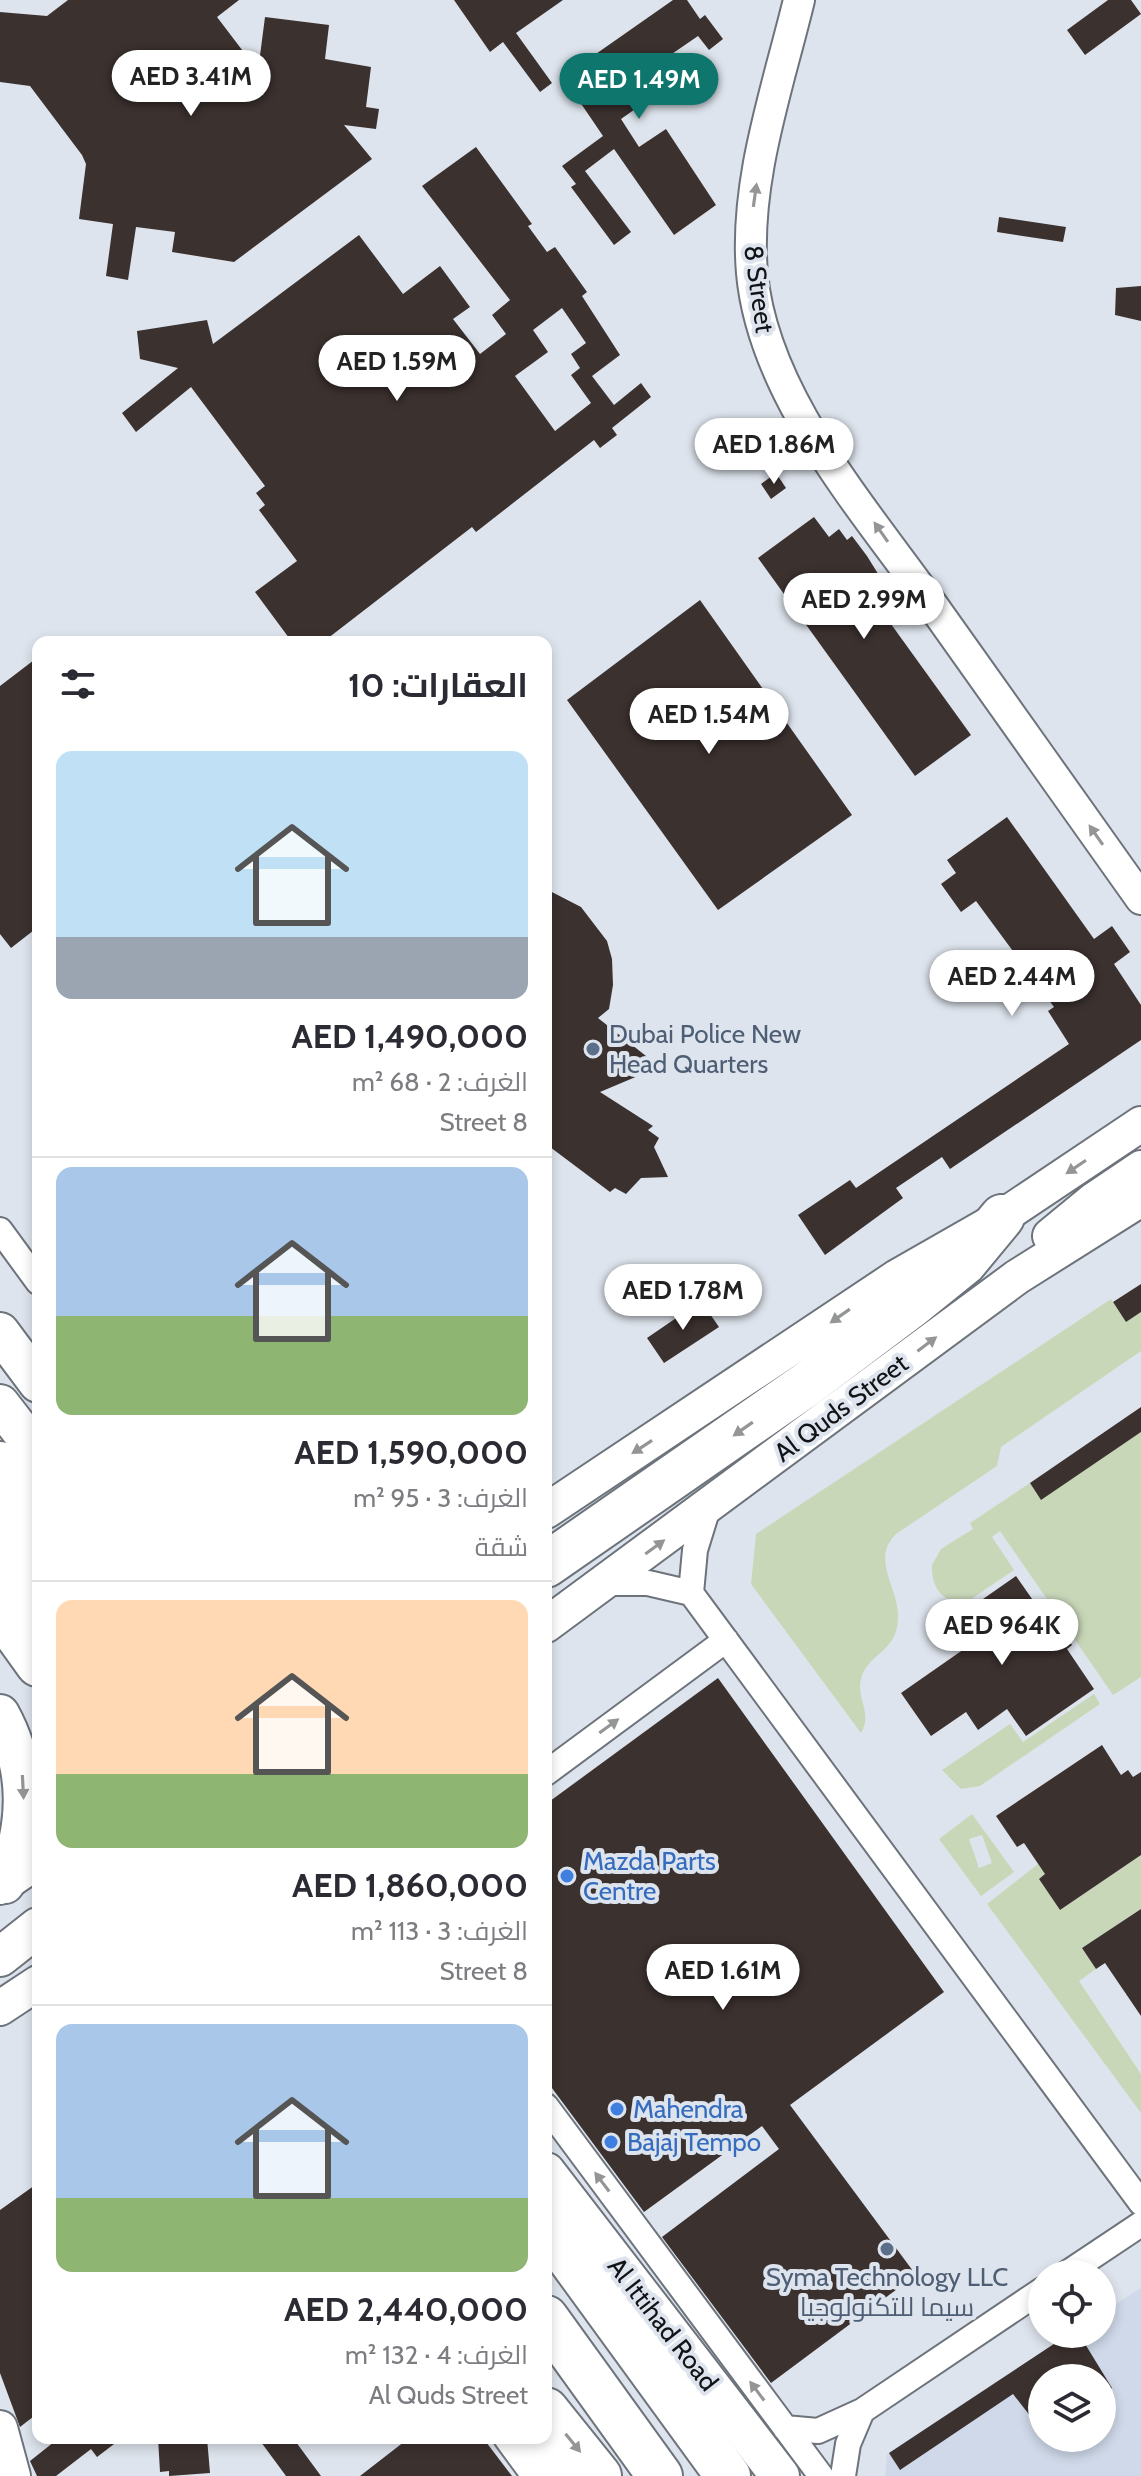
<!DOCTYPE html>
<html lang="ar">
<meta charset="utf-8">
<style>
:root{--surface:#fff;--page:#f2f2f3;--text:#2b2b33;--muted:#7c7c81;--line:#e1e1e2;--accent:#0f766e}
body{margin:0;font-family:Cabin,Cairo,sans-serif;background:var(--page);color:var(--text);direction:rtl;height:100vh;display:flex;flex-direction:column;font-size:30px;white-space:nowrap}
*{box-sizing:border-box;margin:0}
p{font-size:26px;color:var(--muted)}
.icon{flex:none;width:44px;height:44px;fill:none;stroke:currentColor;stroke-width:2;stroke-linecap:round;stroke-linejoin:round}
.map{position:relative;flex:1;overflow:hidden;direction:ltr}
.side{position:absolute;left:32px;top:636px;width:520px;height:1808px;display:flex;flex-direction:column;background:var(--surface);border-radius:16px;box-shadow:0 4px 12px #0003;direction:rtl}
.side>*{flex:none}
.tools{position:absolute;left:1028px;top:2260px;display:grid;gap:16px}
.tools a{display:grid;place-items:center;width:88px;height:88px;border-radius:50%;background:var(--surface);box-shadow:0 4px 12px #0003;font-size:40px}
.price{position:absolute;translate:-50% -68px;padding:0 18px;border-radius:28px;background:#fff;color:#222;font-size:26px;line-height:52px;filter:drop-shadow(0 2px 4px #0008)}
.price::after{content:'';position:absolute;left:50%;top:48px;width:24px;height:18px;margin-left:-12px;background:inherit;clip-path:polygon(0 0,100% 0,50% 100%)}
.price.current{background:var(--accent);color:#fff}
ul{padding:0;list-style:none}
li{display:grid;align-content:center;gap:16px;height:424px;padding:0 24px}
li+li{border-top:2px solid var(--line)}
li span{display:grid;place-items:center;height:248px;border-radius:16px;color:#555}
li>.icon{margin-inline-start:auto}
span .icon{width:144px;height:144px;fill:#fffc;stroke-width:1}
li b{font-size:34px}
h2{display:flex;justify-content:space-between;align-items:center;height:96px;padding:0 24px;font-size:34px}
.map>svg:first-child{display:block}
.built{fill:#cfd9e9;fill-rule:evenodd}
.green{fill:#c9d7b9;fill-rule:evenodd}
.building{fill:#3b312f;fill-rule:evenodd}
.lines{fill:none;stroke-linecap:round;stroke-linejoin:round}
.minor-casing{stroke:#6d737b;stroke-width:28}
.tertiary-casing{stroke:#6d737b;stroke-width:34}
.secondary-casing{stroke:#6d737b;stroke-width:38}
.primary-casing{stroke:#6d737b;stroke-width:42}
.motorway-casing{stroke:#6d737b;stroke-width:48}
.minor{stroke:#fff;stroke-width:24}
.tertiary{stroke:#fff;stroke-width:30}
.secondary{stroke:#fff;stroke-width:34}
.primary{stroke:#fff;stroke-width:38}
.motorway{stroke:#fff;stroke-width:44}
.oneway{fill:#949596}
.service-dot{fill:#5c6f8a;stroke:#dee4ed;stroke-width:3}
.shop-dot{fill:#3f7fe0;stroke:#dee4ed;stroke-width:3}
.labels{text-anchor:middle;stroke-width:8;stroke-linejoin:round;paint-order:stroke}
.street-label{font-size:26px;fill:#111316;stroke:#dee4ed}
.service-label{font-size:26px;fill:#4e5e75;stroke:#dee4ed;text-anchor:start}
.shop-label{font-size:26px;fill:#366cbe;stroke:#dee4ed;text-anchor:start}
</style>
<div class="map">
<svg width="1141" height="2476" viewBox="0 0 1141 2476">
<rect width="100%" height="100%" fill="#dee4ed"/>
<path class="built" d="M1141 2288V2476H885L887 2454 1069 2334H1102V2313ZM1042 2378H1102V2438H1042Z"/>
<path class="green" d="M1111 1299 1126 1322 1141 1312V1351L1001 1447 997 1466 896 1534C870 1559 899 1588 898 1617 898 1653 867 1653 861 1679 856 1699 873 1713 861 1733L751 1584 756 1534Z
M1141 1432V1677L1113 1695 1000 1531 992 1537 1014 1570 964 1604C942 1602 931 1587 932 1565L941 1549 973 1529 970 1523 1030 1483 1041 1499Z
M1094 1694 1100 1704 980 1786 961 1789 942 1770 1010 1724 1023 1742Z
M972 1814 1014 1872 981 1896 939 1839ZM982 1835 992 1863 979 1868 969 1839Z
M1141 1855V1909L1082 1948 1096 1969 1079 1981 1141 2074V2113L987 1904 1038 1864 1045 1874 1039 1879 1060 1910Z"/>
<path class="building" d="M68 0H239L217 17 258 71 265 17 329 25 325 59 371 67 366 107 379 109 376 129 344 125 372 159 234 262 172 252 175 232 136 227 128 280 106 276 113 224 79 219 86 164 82 155 30 86 0 82V12L47 16Z
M454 0H563L516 33 552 83 540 92 503 42 490 52Z
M673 0H687L700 19 705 15 723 39 709 50 698 36 634 80 648 100 621 119 639 147 666 129 716 205 674 235 614 149 585 171 631 232 614 245 571 187 576 184 562 166 603 136 563 77Z
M1108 0H1131L1141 14 1085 55 1067 30Z
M476 147 532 224 528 226 547 252 555 247 587 292 582 296 620 355 592 376 614 405 641 383 651 397 612 428 617 435 600 448 594 440 476 532 472 527 323 642H292L255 592 297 561 259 510 265 505 256 493 265 486 191 387 136 432 122 413 178 368 140 359 137 331 207 320 213 344 359 235 403 294 440 266 470 307 453 319 480 354 506 334 492 315 510 300 422 186ZM562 308 586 343 571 354 580 368 571 375 591 403 555 431 515 376 548 352 533 330Z
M999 217 1066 227 1063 242 997 232Z
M1141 286V321L1115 315 1116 288Z
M776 473 786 488 771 499 761 484Z
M814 517 829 537 839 529 847 540 852 536 867 556 880 577 865 588 971 735 915 776 758 558Z
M700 600 852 815 718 910 567 700Z
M38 657V927L11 948 0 934V686Z
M1007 817 1094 939 1112 926 1130 952 1114 964 1141 1005V1040L950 1169 942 1157 896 1188 903 1198 825 1255 798 1215 850 1180 856 1188 1069 1044 1048 1011 1054 1007 976 901 961 912 941 884 956 873 947 860Z
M546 889 581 907 607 941 612 959 613 985 609 1009 598 1018 646 1056 645 1073 600 1092 653 1126 648 1130 659 1138 654 1147 668 1177 641 1178 626 1194 615 1188 610 1192 546 1144V1060L550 1041 546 1022Z
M1141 1284V1312L1126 1322 1113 1302Z
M701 1301 719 1327 664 1363 647 1338Z
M1141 1407V1432L1041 1500 1030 1483Z
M1016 1576 1044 1616 1049 1612 1072 1645 1067 1649 1094 1689 1026 1736 1007 1709 978 1730 966 1712 931 1736 901 1693 967 1647 950 1622Z
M718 1678 944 1992 790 2105 916 2275 771 2383 662 2237 779 2149 762 2126 644 2212 546 2080V1804Z
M1102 1745 1121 1775 1128 1770 1133 1777 1141 1772V1855L1060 1910 1039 1879 1045 1874 1024 1843 1017 1847 996 1816Z
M1141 1909V2016L1105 1963 1096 1969 1082 1948Z
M38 2183V2413L20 2427 0 2373V2210Z
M1069 2334H1079L1112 2388 1106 2393 1102 2378H1092L1084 2369 1073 2378H1042V2407L1031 2417 1013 2394 900 2470 889 2453Z
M59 2438H122L97 2457 91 2449 56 2476H37L30 2461Z
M158 2438H207L210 2473 169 2476V2471L160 2472Z
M258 2438H293L321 2476H286Z
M409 2438H483L512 2476H360Z"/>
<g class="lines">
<defs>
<path id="minor" d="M0 1230 38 1282
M604 1583H648L691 1593 1141 2203
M691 1593 695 1550 708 1508
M546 1773 726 1640
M546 2106 821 2476
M1066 2274 1141 2224
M785 2428 818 2431 862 2411 1042 2290
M506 2438 534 2476
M843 2476 848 2444 862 2411"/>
<path id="tertiary" d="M799 0C778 87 744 182 752 273 763 398 868 513 938 613 1006 708 1073 804 1141 899"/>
<path id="secondary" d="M1050 1236 1095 1199 1141 1168
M546 1511 897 1277 1002 1217 1141 1124
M546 1625 1017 1277 1141 1199
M0 1887 38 1861
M0 2008 38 1983
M0 2428 13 2476"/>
<path id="primary" d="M0 1332 38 1383
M0 1404 38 1453
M0 1714C31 1770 28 1826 5 1884
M0 1957 38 1927
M546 2172 780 2476
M531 2438 562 2476"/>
<path id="motorway" d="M0 1464 38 1515
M0 1515 38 1563
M0 1555 38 1603
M546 1565 807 1384 912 1305 964 1263 1002 1217
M0 1611 38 1664
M546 2226 728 2476
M546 2318 660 2476
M546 2410 599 2476"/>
</defs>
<use href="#minor" class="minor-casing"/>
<use href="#tertiary" class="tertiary-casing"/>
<use href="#secondary" class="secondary-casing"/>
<use href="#primary" class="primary-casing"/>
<use href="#motorway" class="motorway-casing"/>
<use href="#minor" class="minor"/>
<use href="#tertiary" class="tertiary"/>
<use href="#secondary" class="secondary"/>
<use href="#primary" class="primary"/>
<use href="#motorway" class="motorway"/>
</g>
<defs><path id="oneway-solid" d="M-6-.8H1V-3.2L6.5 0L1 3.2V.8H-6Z" transform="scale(2)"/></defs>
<g class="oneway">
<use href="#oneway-solid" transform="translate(755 195) rotate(-82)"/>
<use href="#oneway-solid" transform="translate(881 532) rotate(-125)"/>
<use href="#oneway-solid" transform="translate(1096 835) rotate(-125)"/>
<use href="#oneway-solid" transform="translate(1076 1167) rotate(146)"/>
<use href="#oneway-solid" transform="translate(840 1316) rotate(145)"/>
<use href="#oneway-solid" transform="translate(927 1344) rotate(-37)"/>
<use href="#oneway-solid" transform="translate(743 1429) rotate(145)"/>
<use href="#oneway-solid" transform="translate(642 1447) rotate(147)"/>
<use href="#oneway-solid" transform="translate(655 1547) rotate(-36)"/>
<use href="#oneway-solid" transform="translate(609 1726) rotate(-36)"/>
<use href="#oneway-solid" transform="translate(23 1787) rotate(87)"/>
<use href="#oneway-solid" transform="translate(602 2182) rotate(-127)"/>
<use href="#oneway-solid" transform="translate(757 2391) rotate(-127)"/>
<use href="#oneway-solid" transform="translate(573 2443) rotate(51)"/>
</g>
<g class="service-dot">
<circle cx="593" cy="1049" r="8"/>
<circle cx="887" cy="2249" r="8"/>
</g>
<g class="shop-dot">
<circle cx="567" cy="1876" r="8"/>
<circle cx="617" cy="2109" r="8"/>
<circle cx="611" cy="2142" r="8"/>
</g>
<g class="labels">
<g class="street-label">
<text transform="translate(759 289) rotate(82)" y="9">8 Street</text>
<text transform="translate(841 1408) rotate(-37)" y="9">Al Quds Street</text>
<text transform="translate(663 2324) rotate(52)" y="9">Al Ittihad Road</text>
</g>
<g class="service-label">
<text x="609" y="1043">Dubai Police New<tspan x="609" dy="30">Head Quarters</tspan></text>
<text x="887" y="2286" text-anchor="middle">Syma Technology LLC<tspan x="887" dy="30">سيما للتكنولوجيا</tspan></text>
</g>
<g class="shop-label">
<text x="583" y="1870">Mazda Parts<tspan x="583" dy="30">Centre</tspan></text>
<text x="633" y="2118">Mahendra</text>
<text x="627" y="2151">Bajaj Tempo</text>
</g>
</g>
</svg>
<div class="tools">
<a><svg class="icon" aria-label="locate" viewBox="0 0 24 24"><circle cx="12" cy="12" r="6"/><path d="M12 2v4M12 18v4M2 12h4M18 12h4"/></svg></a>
<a><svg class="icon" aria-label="layers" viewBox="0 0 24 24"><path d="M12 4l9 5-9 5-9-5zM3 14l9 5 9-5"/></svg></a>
</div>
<b class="price" style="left:191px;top:118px">AED 3.41M</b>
<b class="price current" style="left:639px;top:121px">AED 1.49M</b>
<b class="price" style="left:397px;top:403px">AED 1.59M</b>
<b class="price" style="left:774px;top:486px">AED 1.86M</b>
<b class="price" style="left:864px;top:641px">AED 2.99M</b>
<b class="price" style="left:709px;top:756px">AED 1.54M</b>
<b class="price" style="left:1012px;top:1018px">AED 2.44M</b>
<b class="price" style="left:683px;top:1332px">AED 1.78M</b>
<b class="price" style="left:1002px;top:1667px">AED 964K</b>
<b class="price" style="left:723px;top:2012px">AED 1.61M</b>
<section class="side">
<h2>العقارات: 10<svg class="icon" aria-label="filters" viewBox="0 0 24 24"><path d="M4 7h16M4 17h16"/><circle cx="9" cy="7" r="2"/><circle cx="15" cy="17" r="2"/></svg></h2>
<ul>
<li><span style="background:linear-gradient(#bfe0f5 75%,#9aa5b1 0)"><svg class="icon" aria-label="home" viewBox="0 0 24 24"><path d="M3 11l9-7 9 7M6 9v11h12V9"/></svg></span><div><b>AED 1,490,000</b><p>الغرف: 2 · 68 m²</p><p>8 Street</p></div></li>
<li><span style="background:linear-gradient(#a9c7e8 60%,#8fb573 0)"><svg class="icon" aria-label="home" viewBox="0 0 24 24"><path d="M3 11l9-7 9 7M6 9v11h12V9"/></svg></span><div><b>AED 1,590,000</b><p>الغرف: 3 · 95 m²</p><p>شقة</p></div></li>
<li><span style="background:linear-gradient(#ffd9b3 70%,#8fb573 0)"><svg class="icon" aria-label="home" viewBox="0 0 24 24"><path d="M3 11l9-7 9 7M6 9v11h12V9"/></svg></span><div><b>AED 1,860,000</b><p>الغرف: 3 · 113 m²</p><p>8 Street</p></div></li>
<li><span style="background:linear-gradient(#a9c7e8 70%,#8fb573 0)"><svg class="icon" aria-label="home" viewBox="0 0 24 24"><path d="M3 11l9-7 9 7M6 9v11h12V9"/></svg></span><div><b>AED 2,440,000</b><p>الغرف: 4 · 132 m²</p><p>Al Quds Street</p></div></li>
</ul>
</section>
</div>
